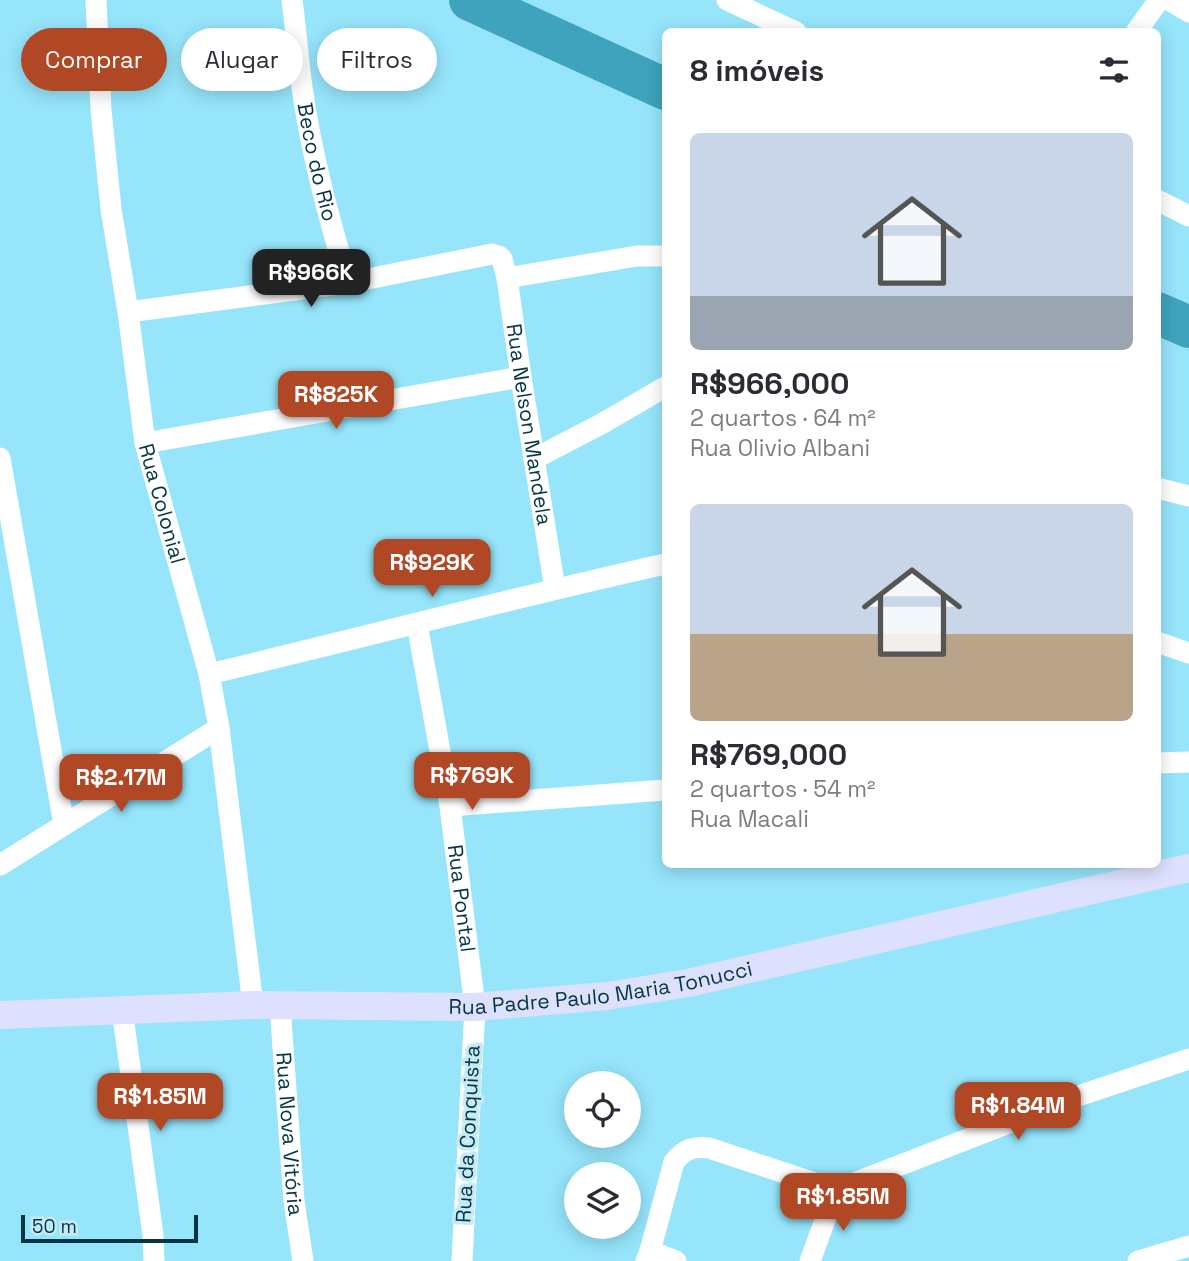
<!DOCTYPE html>
<html lang="pt">
<meta charset="utf-8">
<style>
:root{--surface:#fff;--page:#f2f2f3;--text:#2b2b33;--muted:#7c7c81;--accent:#b04826}
body{margin:0;font-family:"Space Grotesk",sans-serif;background:var(--page);color:var(--text);height:100vh;display:flex;flex-direction:column;font-size:26px;white-space:nowrap}
*{box-sizing:border-box;margin:0}
p{font-size:23px;color:var(--muted)}
.icon{flex:none;width:38px;height:38px;fill:none;stroke:currentColor;stroke-width:2;stroke-linecap:round;stroke-linejoin:round}
.map{position:relative;flex:1;overflow:hidden}
.panel{position:absolute;left:662px;top:28px;width:499px;height:840px;display:flex;flex-direction:column;background:var(--surface);border-radius:10px;box-shadow:0 4px 18px #0003}
.panel>*{flex:none}
.guide{position:absolute;left:21px;top:28px;width:536px;height:63px;display:flex;gap:14px}
.tools{position:absolute;left:564px;top:1071px;display:grid;gap:14px}
.tools a{display:grid;place-items:center;width:77px;height:77px;border-radius:50%;background:var(--surface);box-shadow:0 4px 18px #0003;font-size:35px}
.scale{position:absolute;left:21px;bottom:18px;width:177px;box-sizing:border-box;padding-left:7px;border:4px solid #063642;border-top:0;font-size:19px;line-height:24px;white-space:nowrap;color:#063642;-webkit-text-stroke:5px #c6ebf7;paint-order:stroke}
.price{position:absolute;translate:-50% -60px;padding:0 16px;border-radius:14px;background:var(--accent);color:#fff;font-size:23px;line-height:46px;filter:drop-shadow(0 2px 4px #0008)}
.price::after{content:'';position:absolute;left:50%;top:42px;width:21px;height:16px;margin-left:-10px;background:inherit;clip-path:polygon(0 0,100% 0,50% 100%)}
.price.active{background:#222;color:#fff}
ul{padding:0;list-style:none}
li{display:grid;align-content:center;gap:14px;height:371px;padding:0 28px}
li span{display:grid;place-items:center;height:217px;border-radius:10px;color:#555}
li>.icon{margin-inline-start:auto}
span .icon{width:126px;height:126px;fill:#fffc;stroke-width:1}
li b{font-size:30px}
h2{display:flex;justify-content:space-between;align-items:center;height:84px;padding:0 28px;font-size:30px}
.chip{padding:0 24px;border-radius:32px;background:var(--surface);box-shadow:0 4px 18px #0003;font-size:24px;line-height:63px}
.chip.active{background:var(--accent);color:#fff}
.map>svg:first-child{display:block}
.lines{fill:none;stroke-linecap:round;stroke-linejoin:round}
.river{stroke:#3fa3bd;stroke-width:42}
.street{stroke:#fff;stroke-width:21}
.secondary{stroke:#dee1fd;stroke-width:28}
.labels{text-anchor:middle;stroke-width:7;stroke-linejoin:round;paint-order:stroke}
.street-label{font-size:21px;fill:#063642;stroke:#c6ebf7}
</style>
<div class="map">
<svg width="1189" height="1261" viewBox="0 0 1189 1261">
<rect width="100%" height="100%" fill="#96e5fb"/>
<g class="lines">
<path class="river" d="M470 0 665 89
M1157 313 1189 327"/>
<g class="street">
<path id="s1" d="M96 0 101 110 111 209 128 312 145 443 209 674 219 728 253 1005"/>
<path id="s2" d="M292 0C296 29 298 58 302 87 311 153 329 218 348 283"/>
<path d="M727 0 796 32"/>
<path d="M1169 0 1189 12"/>
<path d="M1136 32 1159 0"/>
<path d="M1157 200 1189 216"/>
<path d="M507 278 637 256H665"/>
<path id="s3" d="M128 312 348 283 492 254 499 256 502 259 507 278 521 377 555 589"/>
<path d="M145 443 521 377"/>
<path d="M0 458 64 825"/>
<path d="M534 459 603 423 665 387"/>
<path d="M1157 488 1189 496"/>
<path id="s4" d="M417 624 450 806 475 1007 462 1261"/>
<path d="M1157 642 1189 653"/>
<path d="M209 674C361 638 512 598 665 564"/>
<path d="M1157 763 1189 762"/>
<path d="M450 806 665 790"/>
<path d="M0 865 219 728"/>
<path id="s5" d="M280 1006 294 1201 303 1261"/>
<path d="M122 1009 153 1235 154 1261"/>
<path d="M650 1251 676 1261"/>
<path d="M646 1261 650 1251 674 1162C684 1149 694 1146 709 1148L836 1190 1084 1094 1189 1059"/>
<path d="M810 1261 836 1190"/>
<path d="M1138 1261 1189 1246"/>
</g>
<path class="secondary" id="s6" d="M0 1015 253 1005 475 1007 607 996 688 983 1189 868"/>
</g>
<g class="labels">
<g class="street-label">
<text dy="7" stroke="none"><textPath href="#s2" startOffset="164">Beco do Rio</textPath></text>
<text dy="7" stroke="none"><textPath href="#s3" startOffset="548">Rua Nelson Mandela</textPath></text>
<text dy="7" stroke="none"><textPath href="#s1" startOffset="509">Rua Colonial</textPath></text>
<text dy="7" stroke="none"><textPath href="#s4" startOffset="278">Rua Pontal</textPath></text>
<text dy="7" stroke="none"><textPath href="#s6" startOffset="602">Rua Padre Paulo Maria Tonucci</textPath></text>
<text dy="7" stroke="none"><textPath href="#s5" startOffset="128">Rua Nova Vitória</textPath></text>
<text transform="translate(468 1134) rotate(-87)" y="7">Rua da Conquista</text>
</g>
</g>
</svg>
<div class="tools">
<a><svg class="icon" aria-label="locate" viewBox="0 0 24 24"><circle cx="12" cy="12" r="6"/><path d="M12 2v4M12 18v4M2 12h4M18 12h4"/></svg></a>
<a><svg class="icon" aria-label="layers" viewBox="0 0 24 24"><path d="M12 4l9 5-9 5-9-5zM3 14l9 5 9-5"/></svg></a>
</div>
<div class="scale">50 m</div>
<b class="price active" style="left:311px;top:309px">R$966K</b>
<b class="price" style="left:336px;top:431px">R$825K</b>
<b class="price" style="left:432px;top:599px">R$929K</b>
<b class="price" style="left:472px;top:812px">R$769K</b>
<b class="price" style="left:121px;top:814px">R$2.17M</b>
<b class="price" style="left:160px;top:1133px">R$1.85M</b>
<b class="price" style="left:1018px;top:1142px">R$1.84M</b>
<b class="price" style="left:843px;top:1233px">R$1.85M</b>
<div class="guide">
<a class="chip active">Comprar</a>
<a class="chip">Alugar</a>
<a class="chip">Filtros</a>
</div>
<section class="panel">
<h2>8 imóveis<svg class="icon" aria-label="filters" viewBox="0 0 24 24"><path d="M4 7h16M4 17h16"/><circle cx="9" cy="7" r="2"/><circle cx="15" cy="17" r="2"/></svg></h2>
<ul>
<li><span style="background:linear-gradient(#c9d6e8 75%,#9aa5b1 0)"><svg class="icon" aria-label="home" viewBox="0 0 24 24"><path d="M3 11l9-7 9 7M6 9v11h12V9"/></svg></span><div><b>R$966,000</b><p>2 quartos · 64 m²</p><p>Rua Olivio Albani</p></div></li>
<li><span style="background:linear-gradient(#c9d6e8 60%,#b9a48a 0)"><svg class="icon" aria-label="home" viewBox="0 0 24 24"><path d="M3 11l9-7 9 7M6 9v11h12V9"/></svg></span><div><b>R$769,000</b><p>2 quartos · 54 m²</p><p>Rua Macali</p></div></li>
</ul>
</section>
</div>
